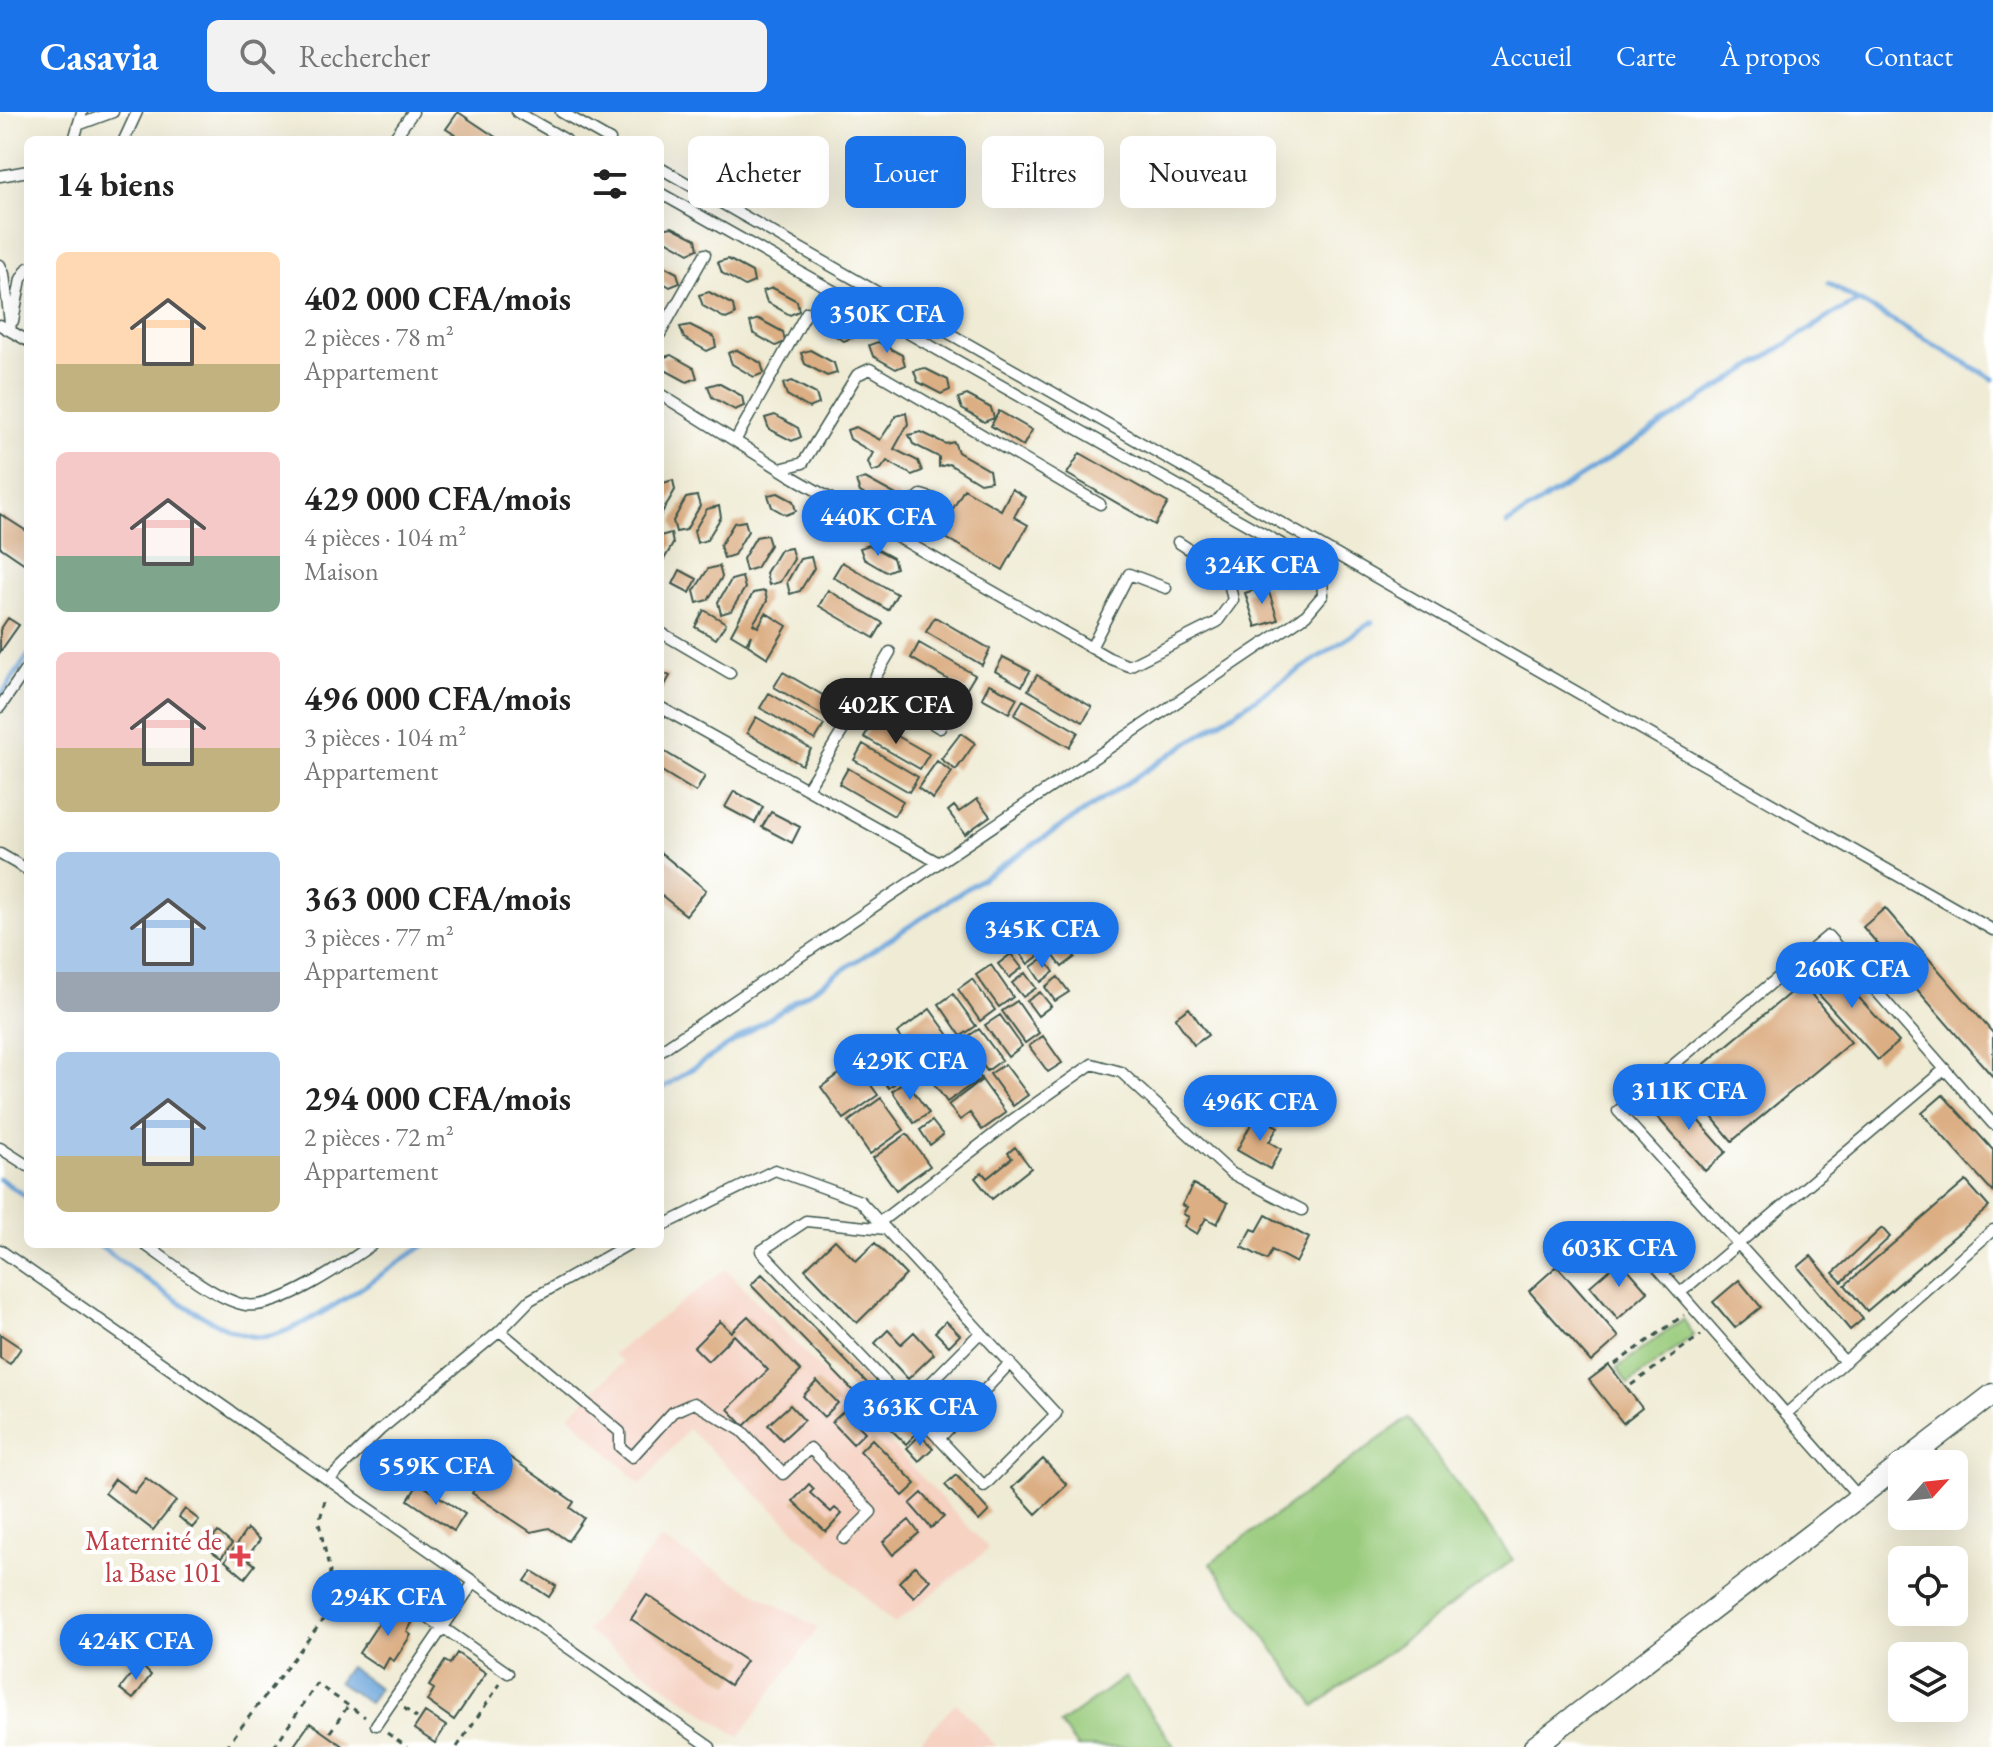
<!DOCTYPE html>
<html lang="fr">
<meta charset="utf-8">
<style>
:root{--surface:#fff;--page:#f2f2f2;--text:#222;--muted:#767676;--accent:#1a73e8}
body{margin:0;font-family:"EB Garamond",serif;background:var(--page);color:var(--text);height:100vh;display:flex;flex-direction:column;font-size:30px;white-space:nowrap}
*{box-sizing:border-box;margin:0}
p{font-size:26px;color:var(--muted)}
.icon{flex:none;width:44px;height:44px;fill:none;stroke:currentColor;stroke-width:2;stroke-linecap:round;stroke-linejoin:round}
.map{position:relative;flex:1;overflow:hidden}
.details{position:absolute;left:24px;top:24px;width:640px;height:1112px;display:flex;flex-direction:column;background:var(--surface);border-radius:12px;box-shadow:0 8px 32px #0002}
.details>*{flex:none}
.hud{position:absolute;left:688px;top:24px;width:760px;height:72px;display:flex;gap:16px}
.needle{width:52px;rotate:63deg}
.buttons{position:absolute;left:1888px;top:1338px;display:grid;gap:16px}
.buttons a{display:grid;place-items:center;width:80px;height:80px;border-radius:12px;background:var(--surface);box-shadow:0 8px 32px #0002;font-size:40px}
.price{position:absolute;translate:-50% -68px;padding:0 18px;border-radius:28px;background:var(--accent);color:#fff;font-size:26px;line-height:52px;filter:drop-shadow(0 2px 4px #0008)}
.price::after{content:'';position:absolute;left:50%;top:48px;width:24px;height:18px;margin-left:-12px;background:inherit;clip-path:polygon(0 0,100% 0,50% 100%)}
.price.on{background:#222;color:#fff}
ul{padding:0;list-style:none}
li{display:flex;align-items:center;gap:24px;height:200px;padding:0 32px}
li span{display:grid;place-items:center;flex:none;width:224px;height:160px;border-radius:12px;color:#555}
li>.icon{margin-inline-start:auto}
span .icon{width:96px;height:96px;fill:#fffc;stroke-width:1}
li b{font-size:34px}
h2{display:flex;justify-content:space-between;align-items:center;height:96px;padding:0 32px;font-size:34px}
.pill{padding:0 28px;border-radius:12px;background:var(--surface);box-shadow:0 8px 32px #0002;font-size:28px;line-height:72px}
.pill.on{background:var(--accent);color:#fff}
header{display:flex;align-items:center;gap:48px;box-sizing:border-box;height:112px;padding:0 40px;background:var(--accent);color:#fff}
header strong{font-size:38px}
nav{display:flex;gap:44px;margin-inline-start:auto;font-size:28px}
.search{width:560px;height:72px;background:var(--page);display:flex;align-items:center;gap:20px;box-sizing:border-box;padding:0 28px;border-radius:12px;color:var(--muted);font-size:30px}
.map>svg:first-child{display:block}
.built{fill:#f6d2c3}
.green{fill:#99cb7b;stroke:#5c8458;stroke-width:2}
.water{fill:#6aa4da;stroke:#447087;stroke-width:2}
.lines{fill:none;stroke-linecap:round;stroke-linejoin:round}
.stream{stroke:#6aa4da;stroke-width:5}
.building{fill:#dcae83}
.service-casing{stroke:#3e574c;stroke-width:13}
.minor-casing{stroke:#3e574c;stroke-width:23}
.path{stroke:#3e574c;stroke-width:3;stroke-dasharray:6 6;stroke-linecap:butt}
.service{stroke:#fff;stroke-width:10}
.minor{stroke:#fff;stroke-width:20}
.health-dot{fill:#e0444e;stroke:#fff;stroke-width:3}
.labels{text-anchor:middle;stroke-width:8;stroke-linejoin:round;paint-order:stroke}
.health-label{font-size:28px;fill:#be3a42;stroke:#fff;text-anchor:end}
</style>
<header>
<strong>Casavia</strong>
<div class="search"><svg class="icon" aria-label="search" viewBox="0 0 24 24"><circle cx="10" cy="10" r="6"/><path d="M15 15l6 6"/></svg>Rechercher</div>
<nav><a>Accueil</a><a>Carte</a><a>À propos</a><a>Contact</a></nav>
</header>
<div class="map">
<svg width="1993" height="1635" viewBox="0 0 1993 1635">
<rect width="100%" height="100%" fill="#fff"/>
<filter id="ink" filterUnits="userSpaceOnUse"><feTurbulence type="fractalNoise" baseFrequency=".0125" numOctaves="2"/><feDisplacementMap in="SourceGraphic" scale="16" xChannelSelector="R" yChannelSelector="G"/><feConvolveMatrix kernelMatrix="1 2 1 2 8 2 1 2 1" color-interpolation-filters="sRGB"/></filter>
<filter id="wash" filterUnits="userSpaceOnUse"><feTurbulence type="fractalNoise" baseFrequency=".006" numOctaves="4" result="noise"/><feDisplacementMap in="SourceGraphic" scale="32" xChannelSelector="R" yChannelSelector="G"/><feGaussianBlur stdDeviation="1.8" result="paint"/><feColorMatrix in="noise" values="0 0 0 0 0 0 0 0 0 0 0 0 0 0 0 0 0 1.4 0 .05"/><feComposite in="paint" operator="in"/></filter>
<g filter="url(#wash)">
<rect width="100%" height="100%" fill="#efebd4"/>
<path class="built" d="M726 1157 989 1437 894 1512 688 1317 641 1373 569 1303 623 1250 613 1242Z
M660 1427 818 1516 739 1625 586 1519Z
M956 1591 997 1635H915Z"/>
<path class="green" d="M1683 1207 1694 1223 1628 1272 1617 1256Z
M1408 1306 1513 1448 1315 1594 1210 1451Z
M1125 1565 1175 1635H1077L1060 1612Z"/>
<path class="water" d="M349 1555 379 1576 369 1591 338 1570Z"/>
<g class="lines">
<path class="stream" d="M1828 171 1858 189
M1507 412 1833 202 1859 189 1993 267
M0 585 28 544
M660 978 1372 510
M0 1067 28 1086
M97 1132C134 1157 218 1226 261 1225 299 1225 392 1154 426 1132"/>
</g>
<g id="blocks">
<path class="building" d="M458 0 500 28H463L446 17Z
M672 115 696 127 698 137 689 141 666 128 662 117Z
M728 147 752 160 754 170 745 174 722 161 718 150Z
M660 152 677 161 680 171 670 175 660 169Z
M773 176 797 189 799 199 790 203 767 190 763 179Z
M709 180 733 193 735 203 726 207 703 194 699 183Z
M827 202 851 215 854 225 844 229 822 216 818 205Z
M759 207 783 220 785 230 776 234 753 221 750 210Z
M690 213 714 225 716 235 707 239 684 226 680 215Z
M878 230 902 243 905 253 896 257 873 244 869 233Z
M737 238 761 251 764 261 754 265 732 252 728 241Z
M810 238 834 251 837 261 827 264 805 252 801 241Z
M671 243 694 256 697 266 687 270 665 258 661 246Z
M924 256 948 268 950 278 941 282 918 270 914 259Z
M792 269 816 282 819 292 809 296 787 283 783 272Z
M718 271 742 284 744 294 735 298 712 285 708 274Z
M967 283 991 296 994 306 984 310 962 297 958 286Z
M999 299 1032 318 1023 334 991 314Z
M906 301 908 312 894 337 918 349 922 359 912 363 887 349 881 357 872 360 868 350 873 341 850 327 847 318 856 315 880 328 896 304Z
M775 303 798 316 801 325 792 329 769 317 765 306Z
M921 320 946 332 954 330 958 340 989 358 991 369 980 371 949 352 939 355V345L913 332 909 323Z
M1080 341 1168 391 1155 413 1067 362Z
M865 366 898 384 901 394 892 398 860 380 856 369Z
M673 368 675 378 660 404V372Z
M964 377 1001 398 1012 377 1025 385 1014 405 1028 413 1003 458 939 422Z
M778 381 793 389 796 399 786 403 772 395 768 383Z
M697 384 700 394 686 418 676 420 673 409 686 386Z
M719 394 721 405 707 428 697 431 694 419 707 397Z
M0 402 28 420 25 452 0 435Z
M813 403 830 410 832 420 823 424 808 417 804 406Z
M745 409 748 419 734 443 724 446 720 434 734 411Z
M671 421 673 432 660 454V424Z
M767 423 770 433 756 456 746 459 743 447 756 425Z
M869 433 893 446 896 456 886 460 864 447 860 436Z
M791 436 794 447 780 470 769 473 766 461 780 438Z
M811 445 814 456 800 479 790 482 787 470 800 447Z
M842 450 897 482 888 498 833 465Z
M719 454 722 465 708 488 697 491 694 479 708 457Z
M680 458 697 467 690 481 673 472Z
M742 465 745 476 731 499 721 502 718 490 731 468Z
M1267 474 1278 508 1256 515 1245 481Z
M828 478 883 511 874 526 819 494Z
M765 479 767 489 753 512 758 515 766 501 787 514 768 546 748 533 751 523 746 531 731 522 753 481Z
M704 498 726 511 716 527 695 515Z
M935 505 990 537 982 553 926 520Z
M8 506 19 513 0 540V518Z
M919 531 975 563 966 578 911 546Z
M1003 545 1030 559 1022 574 995 559Z
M661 560 670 564 660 582V562Z
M783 560 838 592 829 607 774 575Z
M1037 563 1092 595 1083 610 1028 578Z
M989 572 1017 586 1009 601 982 586Z
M769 581 824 613 815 628 760 596Z
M1023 588 1078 620 1069 635 1014 603Z
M756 605 811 637 802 653 747 621Z
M873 610 929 642 920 657 864 625Z
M961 621 975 631 956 658 941 647Z
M863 632 918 665 909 680 854 648Z
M660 637 705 664 696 680 660 658Z
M937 649 952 660 933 687 918 676Z
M848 656 903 689 894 704 839 672Z
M734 679 763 695 755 711 725 695Z
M977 687 990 704 965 722 948 699 954 694 959 700Z
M771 700 800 715 792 731 762 715Z
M660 740 706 778 686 803 660 782Z
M1069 796 1080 810 1067 820 1056 805Z
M1885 796 1993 921V965L1863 815Z
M1051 810 1062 825 1049 834 1038 819Z
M1083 817 1094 831 1080 841 1070 826Z
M1030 828 1041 842 1028 852 1017 837Z
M1065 831 1075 845 1062 855 1051 840Z
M1011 842 1022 856 1009 866 998 852Z
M1044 846 1054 860 1041 870 1031 855Z
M1825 848 1899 930 1878 948 1805 867Z
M991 853 1013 885 999 895 976 863Z
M1025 861 1036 876 1023 885 1012 871Z
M1058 865 1069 880 1055 889 1045 875Z
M972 867 995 898 980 909 958 877Z
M1802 871 1851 930 1732 1029 1683 970Z
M1040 880 1051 894 1038 904 1027 889Z
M953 882 976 914 961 924 939 892Z
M1017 889 1039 921 1025 931 1002 899Z
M1189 896 1208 923 1194 933 1175 906Z
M930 897 953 929 919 953 897 921Z
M1000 903 1022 934 1008 945 985 913Z
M979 917 1002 948 987 959 964 927Z
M1043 924 1062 951 1048 960 1029 934Z
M881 933 903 965 889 976 866 944Z
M958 934 981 966 947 990 924 958Z
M855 951 878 983 844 1007 821 975Z
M1005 952 1028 983 1013 994 990 962Z
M982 968 1006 1001 982 1018 970 1001 960 1008 948 993Z
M906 969 929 1001 914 1011 892 979Z
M1673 980 1726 1040 1705 1059 1652 999Z
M1943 983 1993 1038V1080L1922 1001Z
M881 986 904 1018 870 1042 848 1010Z
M1256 1003 1278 1015 1269 1030 1281 1037 1270 1057 1237 1038Z
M932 1009 943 1023 930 1033 920 1018Z
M907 1022 930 1054 896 1078 873 1046Z
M1015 1035 1031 1056 992 1087 975 1066 982 1060 987 1066 1012 1046 1008 1041Z
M1966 1069 1989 1095 1867 1199 1845 1173Z
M1193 1072 1228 1091 1217 1112 1206 1106 1197 1122 1184 1114 1189 1105 1183 1102 1187 1095 1182 1093Z
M1266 1103 1309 1126 1296 1151 1272 1138 1267 1148 1242 1135 1252 1117 1257 1119Z
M1882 1116 1890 1125 1842 1170 1833 1161Z
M835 1128 856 1149 875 1131 906 1163 857 1211 805 1157Z
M1811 1144 1863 1207 1850 1218 1798 1155Z
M1620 1148 1648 1180 1618 1207 1590 1174Z
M1557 1154 1619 1225 1591 1250 1529 1179Z
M762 1162 872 1276 861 1287 751 1173Z
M1739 1168 1761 1195 1735 1216 1713 1190Z
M748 1204 801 1259 744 1314 728 1297 768 1258 734 1223 708 1249 694 1235 720 1209 731 1220Z
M946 1209 960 1223 949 1234 935 1220Z
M888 1218 901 1232 914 1220 934 1242 908 1267 875 1231Z
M0 1222 21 1236 10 1252 0 1246Z
M1609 1253 1642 1296 1623 1311 1589 1268Z
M817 1269 838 1291 824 1305 803 1284Z
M883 1291 894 1303 900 1296 921 1317 906 1332 874 1301Z
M790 1293 804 1308 782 1328 768 1313Z
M844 1299 865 1320 853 1332 832 1310Z
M920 1323 933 1336 919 1349 907 1336Z
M872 1327 916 1372 903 1384 860 1339Z
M501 1339 574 1390 570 1396 584 1406 568 1429 549 1416 531 1420 472 1381 483 1365 480 1362 483 1357 487 1359Z
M1043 1347 1067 1373 1036 1402 1012 1376Z
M956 1363 989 1399 979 1409 945 1373Z
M146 1366 176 1389 153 1418 105 1381 115 1367 134 1381Z
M419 1371 465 1402 454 1419 408 1388Z
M809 1372 814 1377 810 1381 831 1400 835 1396 842 1402 826 1420 793 1389Z
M922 1381 944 1405 931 1416 910 1392Z
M185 1397 199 1408 192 1416 179 1405Z
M909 1408 919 1421 893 1443 883 1430Z
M247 1417 260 1428 246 1446 255 1453 245 1466 225 1449Z
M218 1420 232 1432 221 1446 206 1435Z
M915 1454 930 1468 914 1485 899 1470Z
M532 1459 556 1474 549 1485 525 1469Z
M647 1483 746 1549 730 1573 631 1507Z
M431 1484 446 1494 442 1501 428 1491Z
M390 1494 413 1509 407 1520 411 1523 394 1549 389 1546 383 1557 359 1541Z
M457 1541 486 1561 454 1608 427 1589 434 1577 429 1574 445 1549 450 1552Z
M140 1552 151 1563 133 1587 120 1577Z
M425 1600 446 1614 435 1631 414 1617Z
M310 1611 344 1635H293Z"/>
</g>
</g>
<g filter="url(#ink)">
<use href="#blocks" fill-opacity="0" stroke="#3e574c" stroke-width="2"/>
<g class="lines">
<defs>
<path id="service" d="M517 0 566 28
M561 0 610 28
M78 13 113 0
M74 28 82 0
M124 28 137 0
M393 28 413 0
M660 56 1993 818
M0 64 28 59
M660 81 1308 447 1322 468 1323 483 1306 503 660 939
M0 153 4 162 11 219
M13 209 21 167 28 156
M0 213 28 229
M660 222 705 142
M660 282 791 364 1109 546 1129 554 1217 510 1233 488 1227 462 1178 430
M735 329 807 200
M780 357 803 351 857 263 870 257 1100 392
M898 423 911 392 921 383 934 387
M660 520 730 561
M1091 536 1129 462 1166 476
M870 574 890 540
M0 595 28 554
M660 595 939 751
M807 677 870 574 940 616
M0 742 28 758
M0 1036 28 1054
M880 1110 1015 1006 1092 952 1121 960 1231 1061 1302 1098
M660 1115 775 1058 860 1089 1056 1302 984 1374 761 1139 806 1109 886 1117
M1622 1115 1859 1385
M144 1132C171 1150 215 1188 246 1193 279 1198 346 1151 373 1132
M0 1138 710 1635
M1680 1181 1945 957
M500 1219 530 1188 629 1132
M1845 1250 1618 999 1828 824 1993 1012
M908 1294 981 1220
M1786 1302 1993 1118
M939 1327 1010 1251
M329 1368 380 1318 500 1219 620 1320V1335L632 1345 673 1300 694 1291 742 1319 783 1362 810 1336 871 1400 844 1427
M392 1480 508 1561
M376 1613 474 1470"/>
<path id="minor" d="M1534 1635 1993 1282"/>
</defs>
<use href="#service" class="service-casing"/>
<use href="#minor" class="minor-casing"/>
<path class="path" d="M1615 1252 1684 1203
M1631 1273 1701 1223
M404 1596 417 1606
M330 1620 348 1594
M387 1621 407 1635
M226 1635 323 1508 330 1460 319 1411 326 1384
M274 1635 317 1572 365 1605
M457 1635 500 1572"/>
<use href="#service" class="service"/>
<use href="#minor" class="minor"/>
</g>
</g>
<path class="health-dot" d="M236 1432h8v8h8v8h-8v8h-8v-8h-8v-8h8z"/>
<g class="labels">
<g class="health-label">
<text x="222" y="1438">Maternité de<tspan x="222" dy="32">la Base 101</tspan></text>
</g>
</g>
</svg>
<div class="buttons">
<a><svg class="needle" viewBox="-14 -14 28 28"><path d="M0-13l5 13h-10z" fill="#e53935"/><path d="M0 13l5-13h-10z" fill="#767676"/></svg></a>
<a><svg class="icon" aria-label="locate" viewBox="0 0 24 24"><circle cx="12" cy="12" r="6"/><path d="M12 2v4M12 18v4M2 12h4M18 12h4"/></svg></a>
<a><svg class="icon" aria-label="layers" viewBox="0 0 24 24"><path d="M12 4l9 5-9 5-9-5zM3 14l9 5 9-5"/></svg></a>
</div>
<b class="price" style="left:887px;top:243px">350K CFA</b>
<b class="price" style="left:878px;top:446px">440K CFA</b>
<b class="price" style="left:1262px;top:494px">324K CFA</b>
<b class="price on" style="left:896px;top:634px">402K CFA</b>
<b class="price" style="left:1042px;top:858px">345K CFA</b>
<b class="price" style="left:1852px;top:898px">260K CFA</b>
<b class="price" style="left:910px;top:990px">429K CFA</b>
<b class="price" style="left:1689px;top:1020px">311K CFA</b>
<b class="price" style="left:1260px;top:1031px">496K CFA</b>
<b class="price" style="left:1619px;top:1177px">603K CFA</b>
<b class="price" style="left:920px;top:1336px">363K CFA</b>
<b class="price" style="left:436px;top:1395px">559K CFA</b>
<b class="price" style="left:388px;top:1526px">294K CFA</b>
<b class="price" style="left:136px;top:1570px">424K CFA</b>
<div class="hud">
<a class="pill">Acheter</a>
<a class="pill on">Louer</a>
<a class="pill">Filtres</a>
<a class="pill">Nouveau</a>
</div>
<section class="details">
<h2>14 biens<svg class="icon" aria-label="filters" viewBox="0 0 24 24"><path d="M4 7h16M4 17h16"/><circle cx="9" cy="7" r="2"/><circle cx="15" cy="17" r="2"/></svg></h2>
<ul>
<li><span style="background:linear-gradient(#ffd9b3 70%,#c2b280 0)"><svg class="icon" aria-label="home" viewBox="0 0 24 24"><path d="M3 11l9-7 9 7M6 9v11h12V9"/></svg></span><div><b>402 000 CFA/mois</b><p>2 pièces · 78 m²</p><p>Appartement</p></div></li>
<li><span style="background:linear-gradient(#f6c9c9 65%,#7fa58c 0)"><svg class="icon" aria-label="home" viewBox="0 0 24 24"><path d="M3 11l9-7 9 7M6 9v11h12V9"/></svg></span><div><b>429 000 CFA/mois</b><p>4 pièces · 104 m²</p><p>Maison</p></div></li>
<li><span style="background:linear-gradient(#f6c9c9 60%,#c2b280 0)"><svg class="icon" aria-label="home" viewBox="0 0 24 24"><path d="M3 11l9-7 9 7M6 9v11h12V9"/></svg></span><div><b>496 000 CFA/mois</b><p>3 pièces · 104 m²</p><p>Appartement</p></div></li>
<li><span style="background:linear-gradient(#a9c7e8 75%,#9aa5b1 0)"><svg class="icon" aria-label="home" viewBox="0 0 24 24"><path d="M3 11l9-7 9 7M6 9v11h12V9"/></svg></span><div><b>363 000 CFA/mois</b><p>3 pièces · 77 m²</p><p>Appartement</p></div></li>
<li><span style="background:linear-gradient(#a9c7e8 65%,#c2b280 0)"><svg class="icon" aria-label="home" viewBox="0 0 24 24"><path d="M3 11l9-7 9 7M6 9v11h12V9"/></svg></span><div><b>294 000 CFA/mois</b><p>2 pièces · 72 m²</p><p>Appartement</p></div></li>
</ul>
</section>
</div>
